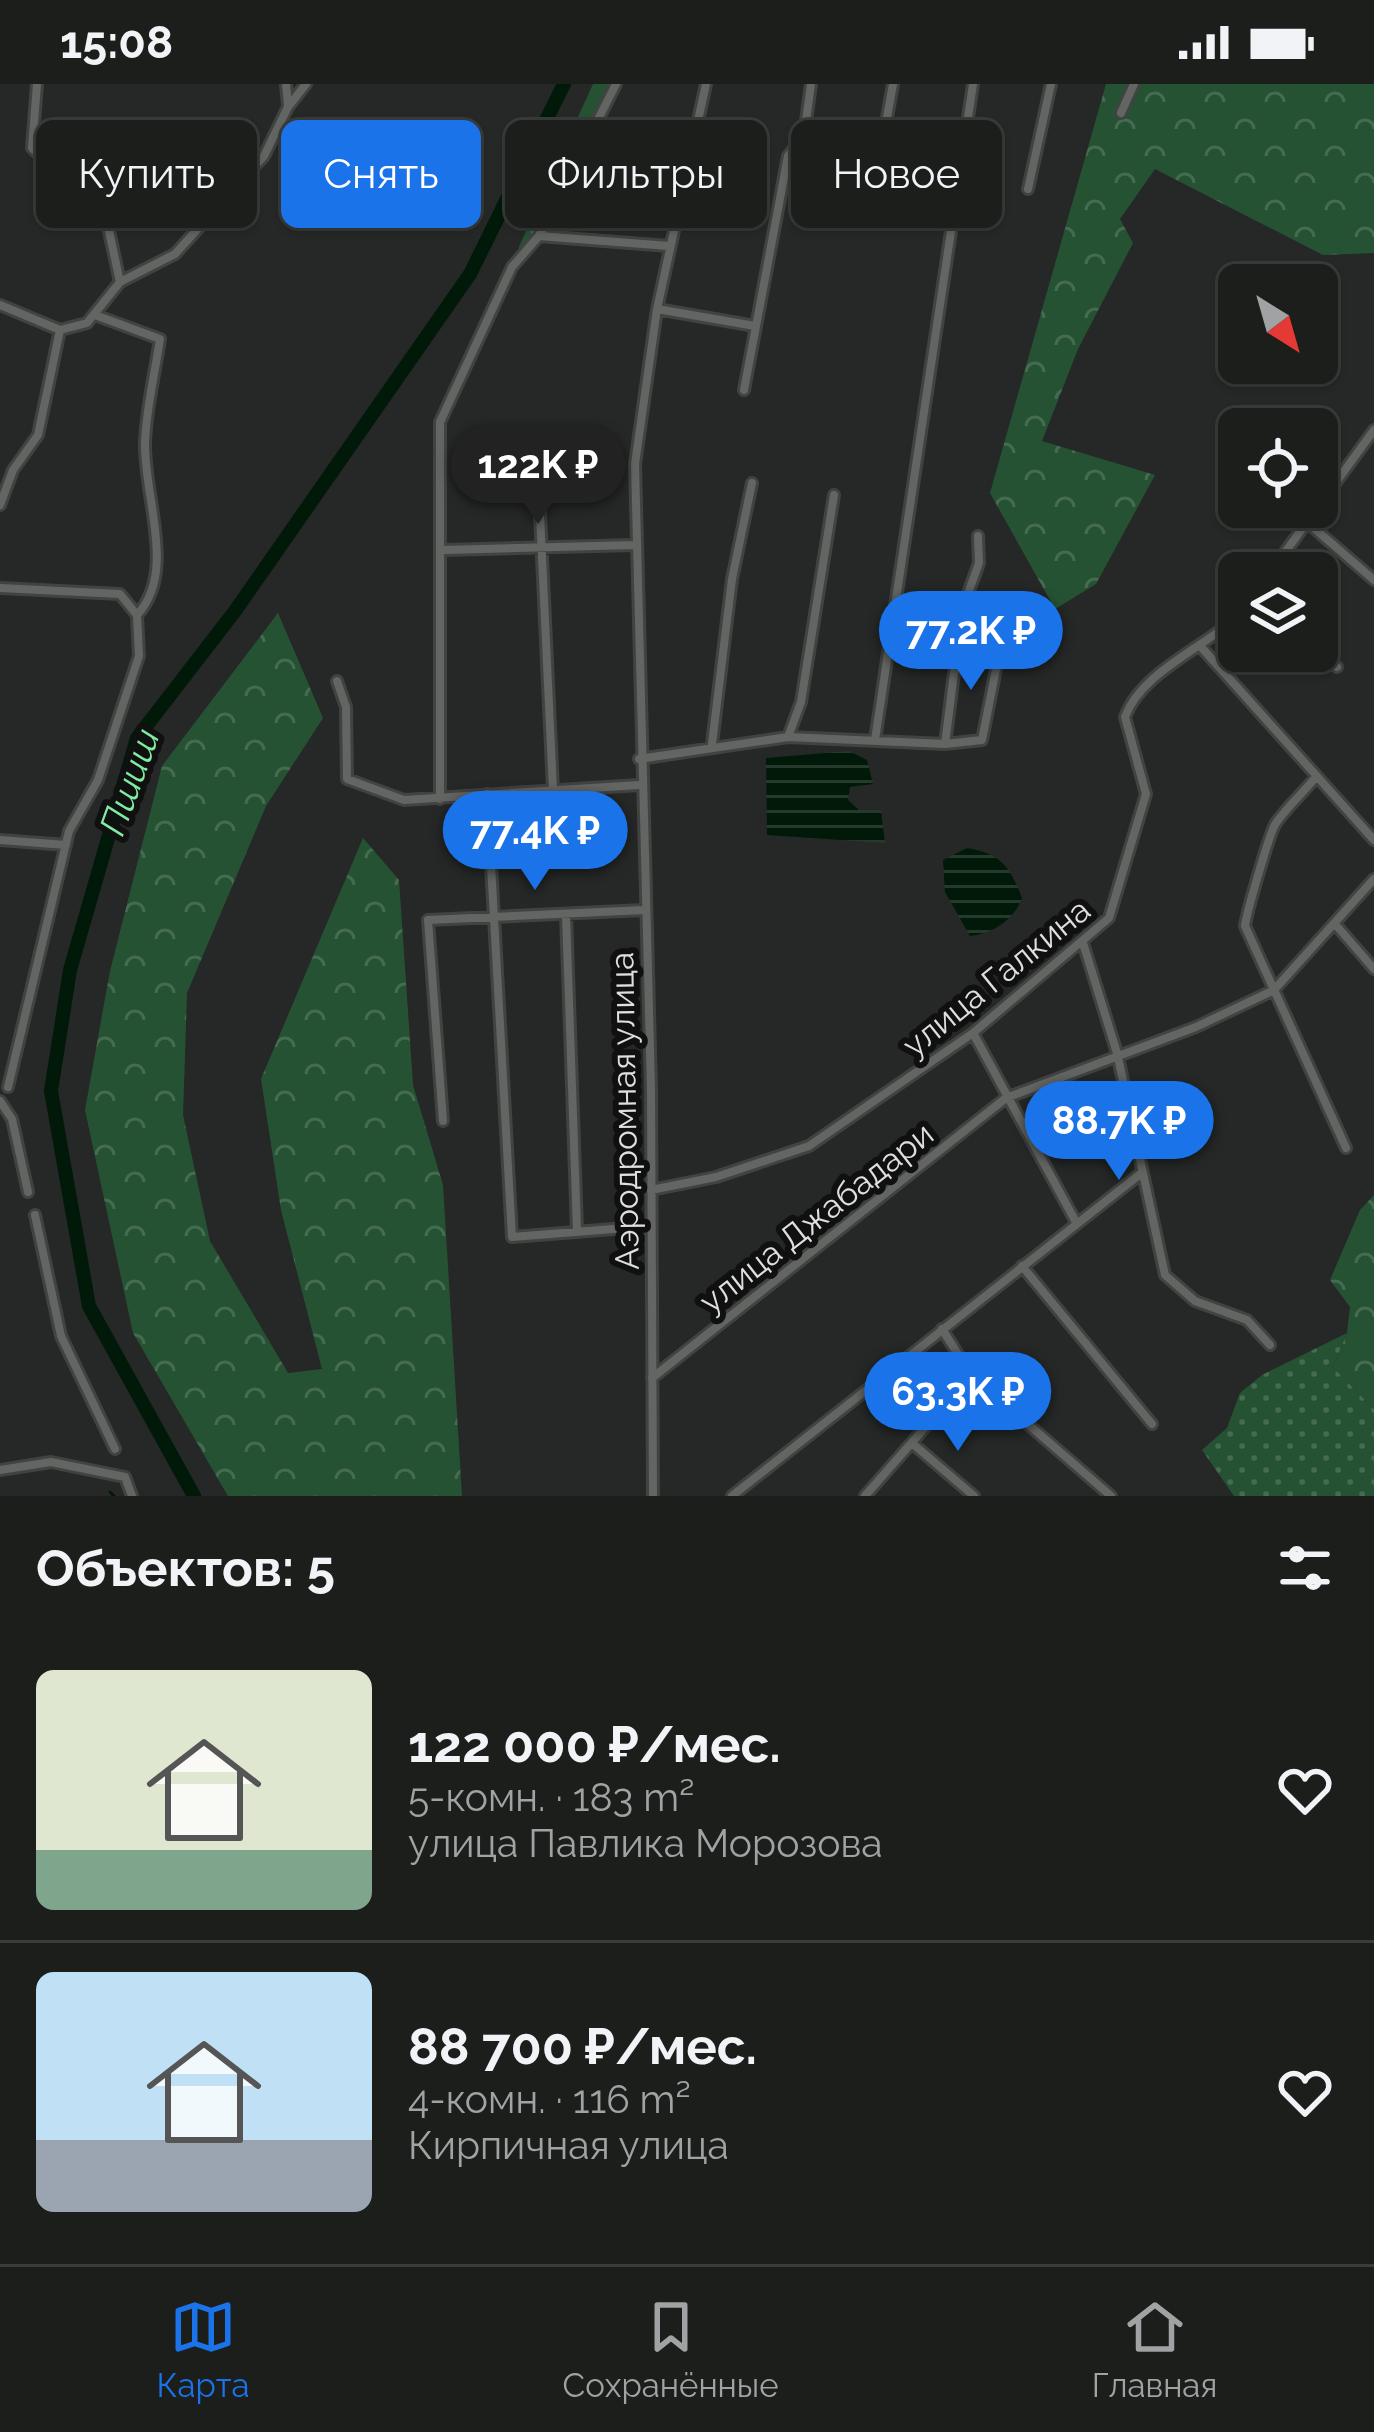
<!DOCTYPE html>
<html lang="ru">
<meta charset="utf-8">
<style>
:root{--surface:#1c1e1c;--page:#292b29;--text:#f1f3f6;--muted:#a0a2a3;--line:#3a3c3b;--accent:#1a73e8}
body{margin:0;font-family:Raleway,sans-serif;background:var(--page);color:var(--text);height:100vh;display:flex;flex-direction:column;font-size:45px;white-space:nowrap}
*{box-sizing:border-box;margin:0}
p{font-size:39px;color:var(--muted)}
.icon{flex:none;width:66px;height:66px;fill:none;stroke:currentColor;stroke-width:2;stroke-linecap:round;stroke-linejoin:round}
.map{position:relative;height:1412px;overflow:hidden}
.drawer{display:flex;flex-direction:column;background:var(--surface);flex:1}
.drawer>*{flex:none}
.guide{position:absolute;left:36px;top:36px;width:1302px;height:108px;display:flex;gap:24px}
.needle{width:78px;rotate:143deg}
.buttons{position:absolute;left:1218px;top:180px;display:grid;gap:24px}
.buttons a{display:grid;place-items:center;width:120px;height:120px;border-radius:18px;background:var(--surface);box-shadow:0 3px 9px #0004,0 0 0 3px var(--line);font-size:60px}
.price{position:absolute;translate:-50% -102px;padding:0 27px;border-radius:42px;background:var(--accent);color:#fff;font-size:39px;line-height:78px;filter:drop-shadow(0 3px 6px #0008)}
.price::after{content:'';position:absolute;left:50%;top:72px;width:36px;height:27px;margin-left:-18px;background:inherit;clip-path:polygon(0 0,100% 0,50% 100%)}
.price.selected{background:#222;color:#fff}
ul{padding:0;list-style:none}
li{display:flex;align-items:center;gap:36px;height:300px;padding:0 36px}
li+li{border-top:3px solid var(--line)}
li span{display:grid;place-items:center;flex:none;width:336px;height:240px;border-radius:18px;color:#555}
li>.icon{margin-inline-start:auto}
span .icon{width:144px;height:144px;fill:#fffc;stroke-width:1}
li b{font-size:51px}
h2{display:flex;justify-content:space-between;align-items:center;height:144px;padding:0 36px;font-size:51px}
.pill{padding:0 42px;border-radius:18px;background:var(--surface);box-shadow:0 3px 9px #0004,0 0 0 3px var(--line);font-size:42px;line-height:108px}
.pill.selected{background:var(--accent);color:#fff}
.status{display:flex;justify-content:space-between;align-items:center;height:84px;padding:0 60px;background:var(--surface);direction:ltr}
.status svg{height:33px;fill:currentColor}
.menu{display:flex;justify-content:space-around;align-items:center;height:168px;border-top:3px solid var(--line);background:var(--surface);font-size:33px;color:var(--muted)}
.menu a{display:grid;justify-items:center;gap:6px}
.menu .selected{color:var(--accent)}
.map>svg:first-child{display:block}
.grass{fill:url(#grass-dots)}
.forest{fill:url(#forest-crowns)}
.water{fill:url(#water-rules)}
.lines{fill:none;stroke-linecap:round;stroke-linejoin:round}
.stream{stroke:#011909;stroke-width:3}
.river{stroke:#011909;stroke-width:14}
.minor-casing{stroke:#404341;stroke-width:14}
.minor{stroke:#626562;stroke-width:8}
.labels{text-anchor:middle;stroke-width:12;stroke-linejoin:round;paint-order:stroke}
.street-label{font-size:33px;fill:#dee0de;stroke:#0f100f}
.water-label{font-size:36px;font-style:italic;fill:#7feda1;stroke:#0f100f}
</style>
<div class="status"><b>15:08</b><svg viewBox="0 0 49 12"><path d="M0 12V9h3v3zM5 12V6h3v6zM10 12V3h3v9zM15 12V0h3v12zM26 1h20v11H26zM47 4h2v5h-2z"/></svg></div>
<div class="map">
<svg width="1374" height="1412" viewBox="0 0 1374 1412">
<defs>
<pattern id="grass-dots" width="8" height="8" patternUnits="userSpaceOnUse" patternTransform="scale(3)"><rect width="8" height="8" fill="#265234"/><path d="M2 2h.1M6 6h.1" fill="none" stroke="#456b51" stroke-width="1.8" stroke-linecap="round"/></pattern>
<pattern id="forest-crowns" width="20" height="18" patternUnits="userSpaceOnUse" patternTransform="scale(3)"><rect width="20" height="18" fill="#265234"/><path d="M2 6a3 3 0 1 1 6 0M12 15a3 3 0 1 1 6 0" fill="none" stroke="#456b51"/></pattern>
<pattern id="water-rules" width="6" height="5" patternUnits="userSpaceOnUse" patternTransform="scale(3)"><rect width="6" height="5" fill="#011909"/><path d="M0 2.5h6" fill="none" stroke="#263a2c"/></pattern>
</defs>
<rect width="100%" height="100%" fill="#252826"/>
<path class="grass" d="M1347 1249 1333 1283 1374 1325V1412H1234L1202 1366 1227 1344 1240 1309 1262 1291Z"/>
<path class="forest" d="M593 0H609L535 152 518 165Z
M1106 0H1374V169L1323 171 1155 85 1120 135 1133 159 1078 265 1042 357 1155 391 1096 500 1055 525 990 409Z
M278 529 323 634 266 722 187 909 183 1031 210 1157 288 1289 322 1285 281 1126 261 995 363 754 399 796 413 1001 443 1101 462 1412H228L133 1249 85 1026 110 887 162 682Z
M1374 1111V1325L1333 1283 1347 1249 1350 1223 1330 1196 1360 1126Z"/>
<path class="water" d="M849 667 867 676 873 700 850 703 848 716 859 726H881L885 759 767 751 766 674Z
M967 764C1002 770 1010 783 1022 814 1014 836 992 850 970 852L945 808 943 776Z"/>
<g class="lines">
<path class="stream" d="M110 1408 114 1412"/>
<path class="river" d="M194 1412 89 1222 51 1007 70 886 137 654 235 527 470 190 564 0"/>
<defs>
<path id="minor" d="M37 0 32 64 106 133 120 198
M286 0 288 21
M1121 29 1134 0
M881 67 893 0
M1028 105 1051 0
M539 152 669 162
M0 221 60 246 87 239 120 198 175 170 264 72 288 23 306 0
M657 225 755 242
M744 306 788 72 804 52 811 0
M538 388 553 706
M0 421 13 386 38 351 60 246
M1308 439 1374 496
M444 466 634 461
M1270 489 1374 346
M0 504 120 510 137 531C177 488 144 415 145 359 146 325 155 289 160 255L95 231
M1202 564 1374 756
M1317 564 1337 583
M337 597 346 623 347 695 404 716 639 701
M788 653 801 618 834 411
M875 656 973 0
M712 660 732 495 752 399
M945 660 962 526 979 479 978 452
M639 675 788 653 945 660 982 656 998 575
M1315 694C1303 709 1287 723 1276 739 1270 747 1246 831 1245 842L1346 1064
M487 710 512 1153 651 1142
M440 715V338L512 183 539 152 616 0
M0 756 66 761
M566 831 577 1146
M1335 840 1374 885
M1083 859 1117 969 1165 1191 1195 1217 1247 1236 1270 1261
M973 949 1077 1140
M8 1003 69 747 98 696 139 572 137 531
M0 1017 12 1035 28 1108
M443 1037 428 836 644 826
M651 1106 716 1093 809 1062 973 949 1109 834 1146 710 1125 633C1141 588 1206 563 1239 531
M35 1131 61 1252 115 1365
M1022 1182 1152 1340
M942 1245 971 1291 1111 1412
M652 1294 1006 1014 1196 943 1274 906 1374 795
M913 1360 974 1412
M0 1386 51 1378 125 1393 132 1412
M653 1412 651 1005 635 380 657 225 706 0
M732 1412 1139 1091
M865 1412 971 1291"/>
</defs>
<use href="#minor" class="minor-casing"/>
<use href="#minor" class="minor"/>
</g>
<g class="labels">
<g class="street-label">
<text transform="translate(996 893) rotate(-39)" y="12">улица Галкина</text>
<text transform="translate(624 1027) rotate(-91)" y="12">Аэродромная улица</text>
<text transform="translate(816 1133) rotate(-38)" y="12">улица Джабадари</text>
</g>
<g class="water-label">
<text transform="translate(129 698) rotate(-70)" y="13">Пшиш</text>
</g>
</g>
</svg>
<div class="buttons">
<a><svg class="needle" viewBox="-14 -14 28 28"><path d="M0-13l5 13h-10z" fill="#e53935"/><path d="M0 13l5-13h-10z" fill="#a0a2a3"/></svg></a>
<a><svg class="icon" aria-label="locate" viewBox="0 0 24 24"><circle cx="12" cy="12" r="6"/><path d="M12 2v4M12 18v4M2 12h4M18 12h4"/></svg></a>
<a><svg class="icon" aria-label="layers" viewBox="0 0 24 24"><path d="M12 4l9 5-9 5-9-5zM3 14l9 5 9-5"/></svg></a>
</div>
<b class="price selected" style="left:538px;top:443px">122K ₽</b>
<b class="price" style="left:971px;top:609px">77.2K ₽</b>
<b class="price" style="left:535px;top:809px">77.4K ₽</b>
<b class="price" style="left:1119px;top:1099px">88.7K ₽</b>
<b class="price" style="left:958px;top:1370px">63.3K ₽</b>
<div class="guide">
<a class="pill">Купить</a>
<a class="pill selected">Снять</a>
<a class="pill">Фильтры</a>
<a class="pill">Новое</a>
</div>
</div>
<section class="drawer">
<h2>Объектов: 5<svg class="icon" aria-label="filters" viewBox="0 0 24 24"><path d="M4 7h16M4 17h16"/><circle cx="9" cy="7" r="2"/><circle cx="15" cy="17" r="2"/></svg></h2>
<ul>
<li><span style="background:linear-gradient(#dfe7d0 75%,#7fa58c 0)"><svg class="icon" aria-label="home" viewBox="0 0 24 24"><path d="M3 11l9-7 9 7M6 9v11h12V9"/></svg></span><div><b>122 000 ₽/мес.</b><p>5-комн. · 183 m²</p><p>улица Павлика Морозова</p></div><svg class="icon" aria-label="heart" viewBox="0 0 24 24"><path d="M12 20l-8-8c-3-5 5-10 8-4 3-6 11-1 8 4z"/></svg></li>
<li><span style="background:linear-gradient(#bfe0f5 70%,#9aa5b1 0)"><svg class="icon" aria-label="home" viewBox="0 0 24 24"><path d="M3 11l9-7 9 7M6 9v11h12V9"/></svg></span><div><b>88 700 ₽/мес.</b><p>4-комн. · 116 m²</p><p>Кирпичная улица</p></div><svg class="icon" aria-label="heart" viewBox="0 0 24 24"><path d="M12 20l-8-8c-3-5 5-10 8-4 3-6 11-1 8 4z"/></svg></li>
</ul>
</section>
<nav class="menu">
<a class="selected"><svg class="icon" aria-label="map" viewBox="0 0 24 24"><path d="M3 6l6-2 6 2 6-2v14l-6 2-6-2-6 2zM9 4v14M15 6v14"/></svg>Карта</a>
<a><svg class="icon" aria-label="saved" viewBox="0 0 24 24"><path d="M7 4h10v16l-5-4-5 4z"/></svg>Сохранённые</a>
<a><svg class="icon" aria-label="home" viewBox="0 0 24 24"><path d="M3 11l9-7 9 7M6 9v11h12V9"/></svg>Главная</a>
</nav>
